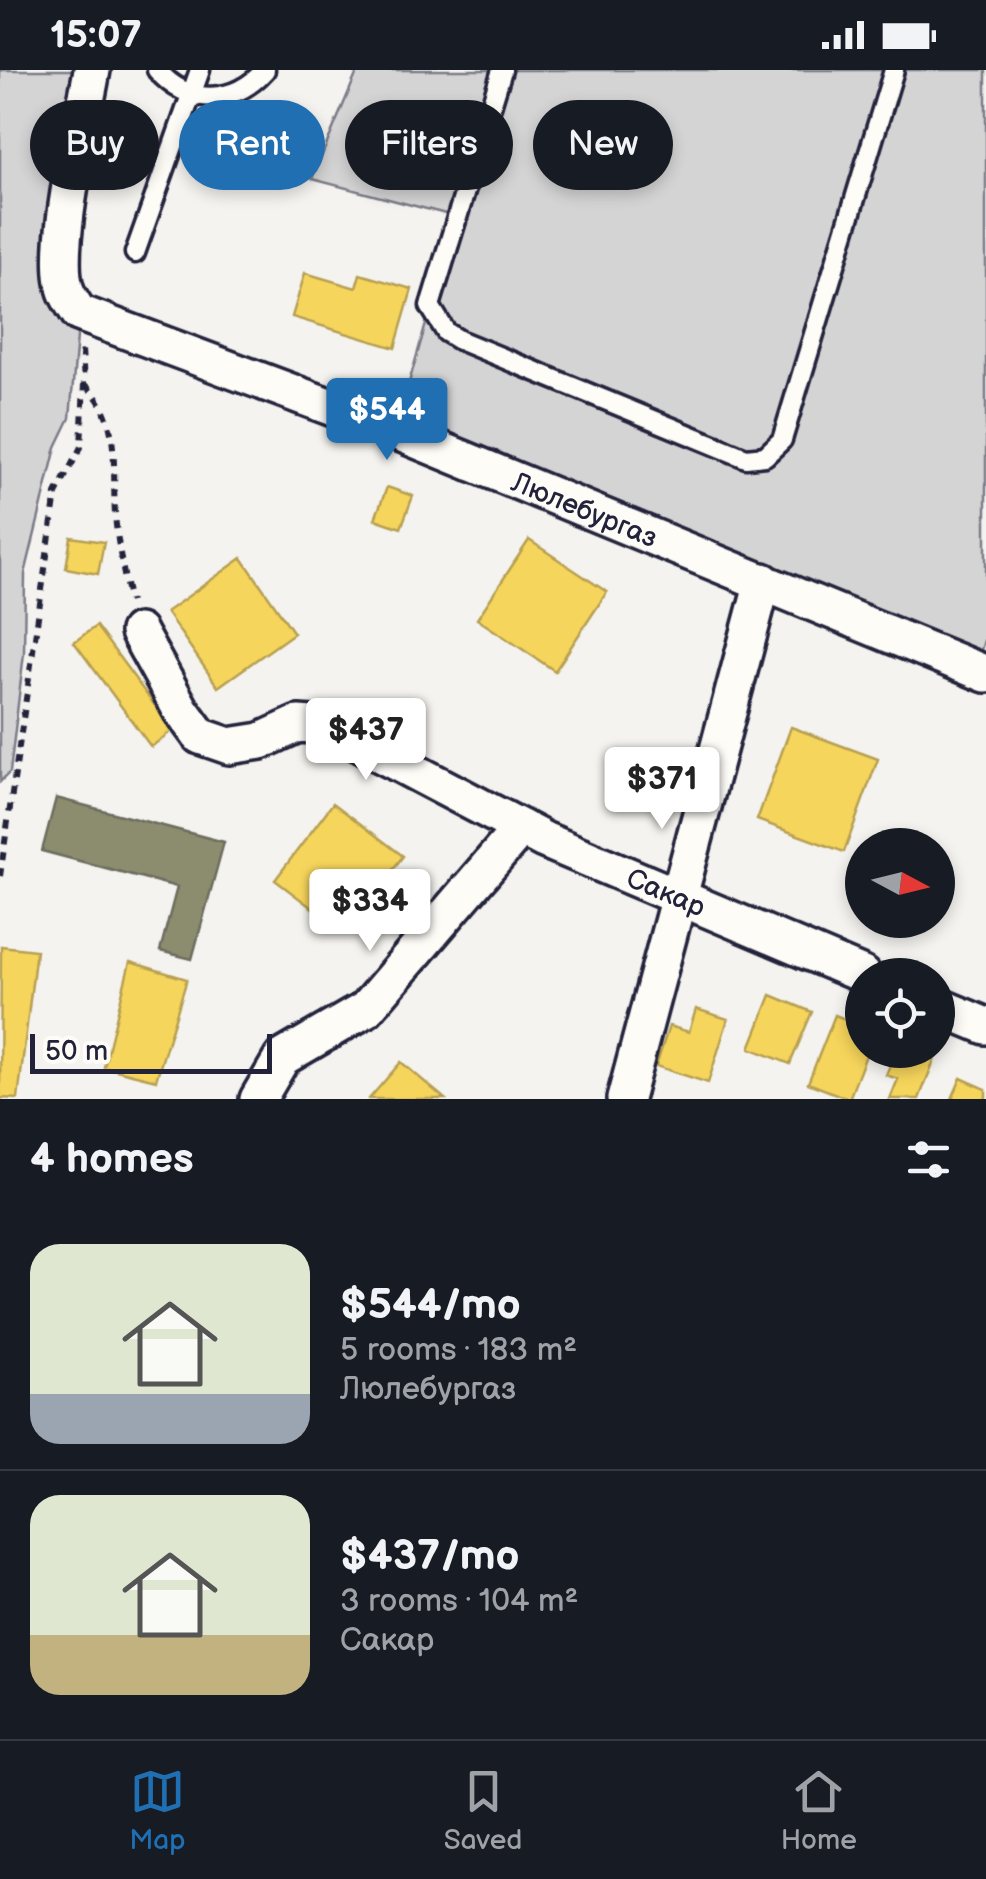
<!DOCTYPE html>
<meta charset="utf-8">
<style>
:root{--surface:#171b24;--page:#20242c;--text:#f1f3f6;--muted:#9ea1a6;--line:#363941;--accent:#1f6fb2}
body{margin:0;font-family:"Balsamiq Sans",sans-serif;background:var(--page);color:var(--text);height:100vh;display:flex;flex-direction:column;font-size:38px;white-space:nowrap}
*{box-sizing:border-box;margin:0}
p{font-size:32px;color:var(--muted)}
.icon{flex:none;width:55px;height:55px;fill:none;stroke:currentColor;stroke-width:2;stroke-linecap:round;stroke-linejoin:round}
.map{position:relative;height:1029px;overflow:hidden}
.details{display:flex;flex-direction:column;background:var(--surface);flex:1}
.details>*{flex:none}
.hud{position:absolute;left:30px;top:30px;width:928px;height:90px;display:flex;gap:20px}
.needle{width:65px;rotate:97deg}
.buttons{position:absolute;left:845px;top:758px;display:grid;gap:20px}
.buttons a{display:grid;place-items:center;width:110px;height:110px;border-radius:50%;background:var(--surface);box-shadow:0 5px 15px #0003;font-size:50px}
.scale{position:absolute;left:30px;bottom:25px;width:242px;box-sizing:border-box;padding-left:10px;border:5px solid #22223b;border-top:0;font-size:28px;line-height:35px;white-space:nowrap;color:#22223b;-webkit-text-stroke:8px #fdfcf7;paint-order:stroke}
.price{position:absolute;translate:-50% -85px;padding:0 22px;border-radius:10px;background:#fff;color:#222;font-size:32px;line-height:65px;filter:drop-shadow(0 2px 5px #0008)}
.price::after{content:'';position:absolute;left:50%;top:60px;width:30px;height:22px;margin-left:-15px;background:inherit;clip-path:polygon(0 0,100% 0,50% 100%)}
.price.selected{background:var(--accent);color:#fff}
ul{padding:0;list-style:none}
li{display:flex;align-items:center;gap:30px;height:250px;padding:0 30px}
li+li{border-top:2px solid var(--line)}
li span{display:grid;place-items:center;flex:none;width:280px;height:200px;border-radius:30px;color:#555}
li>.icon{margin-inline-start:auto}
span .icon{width:120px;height:120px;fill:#fffc;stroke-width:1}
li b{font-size:42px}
h2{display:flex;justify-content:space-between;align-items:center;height:120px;padding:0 30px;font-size:42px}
.chip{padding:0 35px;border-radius:45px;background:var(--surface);box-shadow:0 5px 15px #0003;font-size:35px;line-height:90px}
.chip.selected{background:var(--accent);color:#fff}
.status{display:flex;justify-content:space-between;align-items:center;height:70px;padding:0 50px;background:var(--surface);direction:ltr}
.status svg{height:28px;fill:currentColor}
.tab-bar{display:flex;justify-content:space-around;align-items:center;height:140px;border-top:2px solid var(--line);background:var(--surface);font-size:28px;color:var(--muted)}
.tab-bar a{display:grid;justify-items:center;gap:5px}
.tab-bar .selected{color:var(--accent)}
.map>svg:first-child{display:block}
.green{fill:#d5d4d5;stroke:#7c7b88;stroke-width:2.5}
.homes{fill:#f6d55c;stroke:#b69f52;stroke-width:2.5}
.industry{fill:#8c8c6e;stroke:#6c6c5f;stroke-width:2.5}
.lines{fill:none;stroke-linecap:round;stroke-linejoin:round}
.service-casing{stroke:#22223b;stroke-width:25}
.minor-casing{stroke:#22223b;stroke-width:42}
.path{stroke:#22223b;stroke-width:6;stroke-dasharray:8 8;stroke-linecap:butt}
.service{stroke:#fdfcf7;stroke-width:18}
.minor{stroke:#fdfcf7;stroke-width:35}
.labels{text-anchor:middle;stroke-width:10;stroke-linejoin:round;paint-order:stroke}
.street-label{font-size:28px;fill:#22223b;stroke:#fdfcf7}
</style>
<div class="status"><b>15:07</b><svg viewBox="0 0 49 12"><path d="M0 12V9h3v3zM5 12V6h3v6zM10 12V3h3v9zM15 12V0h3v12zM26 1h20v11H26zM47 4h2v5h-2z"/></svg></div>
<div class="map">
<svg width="986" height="1029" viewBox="0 0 986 1029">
<rect width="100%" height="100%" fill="#f4f3ef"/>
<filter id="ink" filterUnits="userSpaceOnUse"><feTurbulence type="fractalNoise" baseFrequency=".01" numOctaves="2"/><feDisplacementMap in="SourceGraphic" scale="20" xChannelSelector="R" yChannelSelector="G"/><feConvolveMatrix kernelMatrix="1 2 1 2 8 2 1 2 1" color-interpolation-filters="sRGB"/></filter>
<g filter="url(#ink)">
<path class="green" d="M0 0H92L71 113 79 243 70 348 56 377 25 504 24 583 10 702 0 712Z
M358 0H986V564L975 599 395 361 457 147 312 109Z"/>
<path class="homes" d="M305 203 356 218 360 204 412 219 395 278 292 247Z
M387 417 413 426 401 458 375 449Z
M71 467 104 472 98 504 66 498Z
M529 470 607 522 555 601 477 549Z
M242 488 294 563 218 617 166 542Z
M96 556 173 660 151 677 74 572Z
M791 657 878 689 844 782 757 750Z
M333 733 403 786 345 863 275 810Z
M1 876 36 880 18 1029 0 1028Z
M130 892 187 909 156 1010 104 997Z
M771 925 812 942 790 994 750 978Z
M696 939 728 949 708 1013 656 996 669 956 689 962Z
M835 945 862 956V980H868L849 1029 808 1013Z
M896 980H928L937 983 919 1029H890L898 1009 886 1005Z
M401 992 445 1029H369Z
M961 1008 986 1019V1029H952Z"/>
<path class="industry" d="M56 728 224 772 192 889 160 881 177 817 42 781Z"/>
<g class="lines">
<defs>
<path id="service" d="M157 0C188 36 234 35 265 0
M502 0 430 236 446 262 459 270 746 388 765 386 782 370 894 0
M135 183 200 0"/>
<g id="minor">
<path id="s1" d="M92 0C84 47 50 185 67 223 70 230 75 237 79 243L395 361 986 604"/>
<path id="s2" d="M138 562 181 640 200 666 229 676 261 671 298 654 327 656 544 770 863 905"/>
<path d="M938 936 986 956"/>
<path d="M258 1029 282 988 366 939 521 758"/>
<path d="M625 1029 763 511"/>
</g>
</defs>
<use href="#service" class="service-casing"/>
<use href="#minor" class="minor-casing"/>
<path class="path" d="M85 315C125 350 110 408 116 455 119 481 124 507 130 532
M0 806 56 424 81 377 84 314 82 279"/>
<use href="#service" class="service"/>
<use href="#minor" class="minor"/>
</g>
</g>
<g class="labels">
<g class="street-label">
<text dy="10" stroke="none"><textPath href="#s1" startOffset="792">Люлебургаз</textPath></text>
<text dy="10" stroke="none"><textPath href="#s2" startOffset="632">Сакар</textPath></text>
</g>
</g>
</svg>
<div class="buttons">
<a><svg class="needle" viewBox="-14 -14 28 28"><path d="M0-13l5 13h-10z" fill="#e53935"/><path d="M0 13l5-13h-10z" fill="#9ea1a6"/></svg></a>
<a><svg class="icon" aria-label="locate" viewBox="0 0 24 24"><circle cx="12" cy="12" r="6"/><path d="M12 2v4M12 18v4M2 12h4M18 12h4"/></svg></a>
</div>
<div class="scale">50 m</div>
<b class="price selected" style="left:387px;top:393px">$544</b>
<b class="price" style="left:366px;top:713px">$437</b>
<b class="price" style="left:662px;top:762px">$371</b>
<b class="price" style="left:370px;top:884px">$334</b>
<div class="hud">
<a class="chip">Buy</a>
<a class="chip selected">Rent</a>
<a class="chip">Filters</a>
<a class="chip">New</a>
</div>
</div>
<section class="details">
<h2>4 homes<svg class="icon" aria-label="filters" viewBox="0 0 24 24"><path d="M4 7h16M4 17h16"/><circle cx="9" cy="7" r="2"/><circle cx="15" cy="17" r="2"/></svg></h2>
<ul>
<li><span style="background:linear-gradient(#dfe7d0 75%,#9aa5b1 0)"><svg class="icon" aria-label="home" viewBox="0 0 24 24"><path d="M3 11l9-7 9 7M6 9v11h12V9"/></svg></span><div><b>$544/mo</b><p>5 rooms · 183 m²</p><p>Люлебургаз</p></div></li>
<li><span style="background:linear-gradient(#dfe7d0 70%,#c2b280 0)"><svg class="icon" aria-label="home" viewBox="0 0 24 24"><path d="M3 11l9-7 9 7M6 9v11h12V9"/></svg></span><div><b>$437/mo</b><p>3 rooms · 104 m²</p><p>Сакар</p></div></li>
</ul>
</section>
<nav class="tab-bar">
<a class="selected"><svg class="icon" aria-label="map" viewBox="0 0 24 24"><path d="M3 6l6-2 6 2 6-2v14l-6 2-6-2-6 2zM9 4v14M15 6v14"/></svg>Map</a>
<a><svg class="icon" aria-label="saved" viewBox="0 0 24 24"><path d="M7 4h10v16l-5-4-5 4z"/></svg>Saved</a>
<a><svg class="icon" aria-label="home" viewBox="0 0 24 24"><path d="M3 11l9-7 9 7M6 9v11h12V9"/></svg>Home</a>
</nav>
